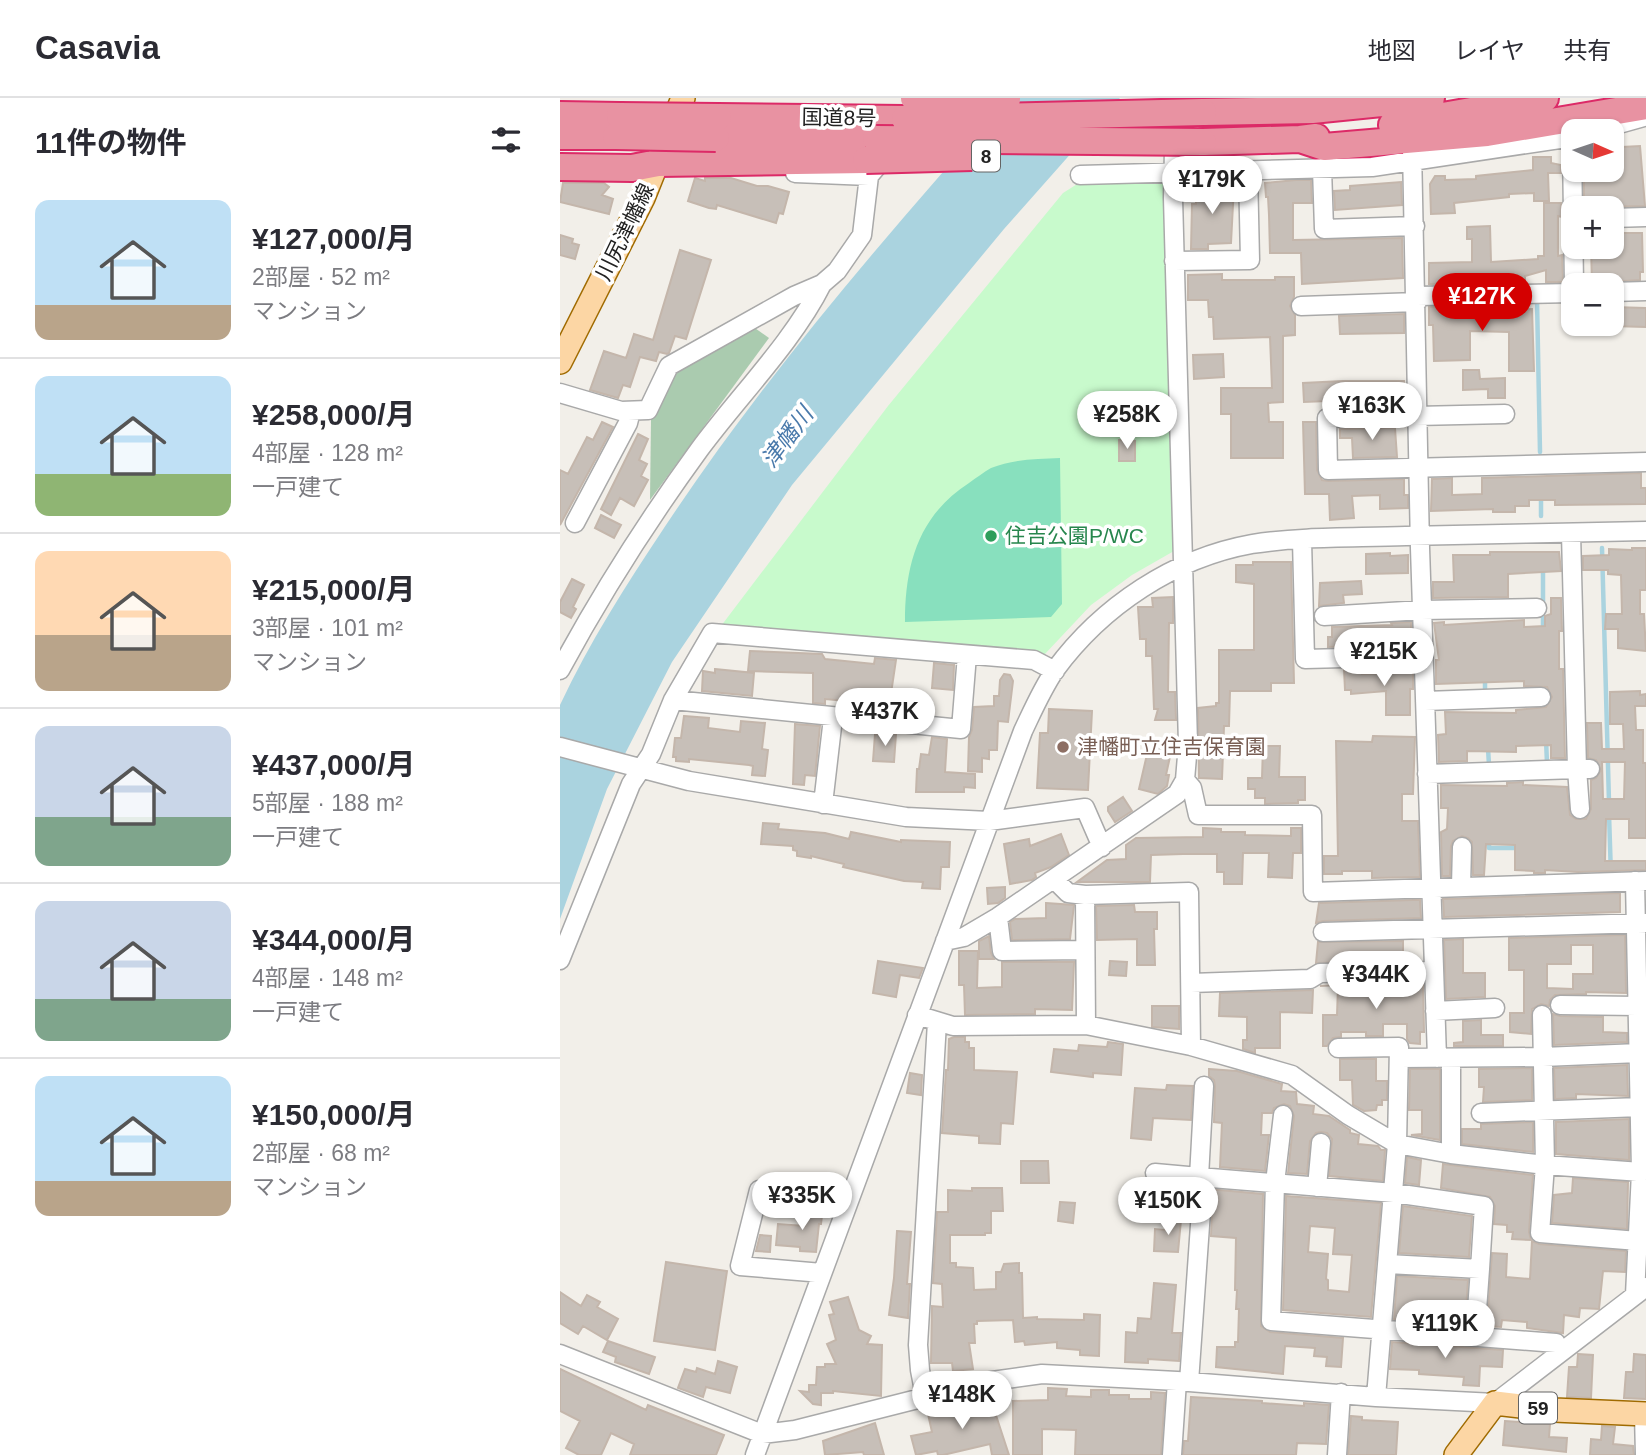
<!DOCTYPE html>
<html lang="ja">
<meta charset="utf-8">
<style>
:root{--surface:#fff;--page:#f2f2f3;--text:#2b2b33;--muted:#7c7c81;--line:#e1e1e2;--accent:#d40000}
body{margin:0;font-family:Arial,"Noto Sans JP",sans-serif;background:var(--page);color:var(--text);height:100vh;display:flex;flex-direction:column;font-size:26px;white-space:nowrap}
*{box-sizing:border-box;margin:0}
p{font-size:23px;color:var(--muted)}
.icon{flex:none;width:38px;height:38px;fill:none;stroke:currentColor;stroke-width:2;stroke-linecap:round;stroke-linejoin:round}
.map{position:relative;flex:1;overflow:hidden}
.panel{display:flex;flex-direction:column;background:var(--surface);width:560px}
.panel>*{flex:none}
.needle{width:46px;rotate:93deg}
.tools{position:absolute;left:1001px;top:21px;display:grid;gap:14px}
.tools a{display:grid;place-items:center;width:63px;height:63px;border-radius:14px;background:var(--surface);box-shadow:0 2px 5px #0004;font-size:35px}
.price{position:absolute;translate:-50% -60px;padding:0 16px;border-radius:24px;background:#fff;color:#222;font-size:23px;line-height:46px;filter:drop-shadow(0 2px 4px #0008)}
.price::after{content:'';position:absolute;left:50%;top:42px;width:21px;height:16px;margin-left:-10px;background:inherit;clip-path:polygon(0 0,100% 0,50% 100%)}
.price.on{background:var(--accent);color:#fff}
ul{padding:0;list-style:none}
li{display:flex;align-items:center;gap:21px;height:175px;padding:0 35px}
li+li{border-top:2px solid var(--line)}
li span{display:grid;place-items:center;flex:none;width:196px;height:140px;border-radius:14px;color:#555}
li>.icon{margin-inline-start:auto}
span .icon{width:84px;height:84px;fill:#fffc;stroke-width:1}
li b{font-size:30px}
h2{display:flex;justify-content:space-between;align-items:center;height:84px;padding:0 35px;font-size:30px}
header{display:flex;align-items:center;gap:42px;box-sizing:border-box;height:98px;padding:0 35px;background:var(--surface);border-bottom:2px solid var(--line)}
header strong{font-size:33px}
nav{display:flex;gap:38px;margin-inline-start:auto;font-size:24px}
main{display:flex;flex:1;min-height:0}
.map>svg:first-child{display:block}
.cemetery{fill:#aacbaf}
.park{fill:#c8facc}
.pitch{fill:#88e0be}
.water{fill:#aad3df}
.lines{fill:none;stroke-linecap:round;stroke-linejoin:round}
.stream{stroke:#aad3df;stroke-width:4.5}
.building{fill:#c7bfb8;stroke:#c4b6ab;stroke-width:2;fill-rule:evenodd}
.minor-casing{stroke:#a9a9a9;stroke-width:21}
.major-casing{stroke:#a06b00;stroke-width:26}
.highway-casing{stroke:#dc2a67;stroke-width:30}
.minor{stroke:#fff;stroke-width:18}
.major{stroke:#fcd6a4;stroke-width:23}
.highway{stroke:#e892a2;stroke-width:26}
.highway-bridge-casing{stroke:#dc2a67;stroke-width:30;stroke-linecap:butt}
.highway-bridge{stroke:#e892a2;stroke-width:26}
.leisure-dot{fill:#2e9e5b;stroke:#fff;stroke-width:2.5}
.education-dot{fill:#8d6e63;stroke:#fff;stroke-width:2.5}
.labels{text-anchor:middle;stroke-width:7;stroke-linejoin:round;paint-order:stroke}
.shield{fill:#fff;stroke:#646464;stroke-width:2}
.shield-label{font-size:19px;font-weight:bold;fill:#222}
.street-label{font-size:21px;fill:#222;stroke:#fff}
.leisure-label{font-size:21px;fill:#27864d;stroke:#fff;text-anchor:start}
.education-label{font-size:21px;fill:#785e54;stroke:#fff;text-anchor:start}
.water-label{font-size:23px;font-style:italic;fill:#4a7aab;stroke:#fff}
</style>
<header>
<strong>Casavia</strong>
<nav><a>地図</a><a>レイヤ</a><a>共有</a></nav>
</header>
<main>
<section class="panel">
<h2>11件の物件<svg class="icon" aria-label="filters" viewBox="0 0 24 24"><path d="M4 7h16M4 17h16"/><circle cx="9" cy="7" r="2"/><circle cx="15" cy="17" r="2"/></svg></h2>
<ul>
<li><span style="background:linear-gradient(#bfe0f5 75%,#b9a48a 0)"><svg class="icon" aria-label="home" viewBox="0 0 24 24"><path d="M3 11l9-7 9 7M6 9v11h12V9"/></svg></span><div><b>¥127,000/月</b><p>2部屋 · 52 m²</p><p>マンション</p></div></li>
<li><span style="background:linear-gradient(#bfe0f5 70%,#8fb573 0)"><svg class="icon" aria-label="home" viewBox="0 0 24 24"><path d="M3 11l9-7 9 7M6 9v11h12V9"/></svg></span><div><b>¥258,000/月</b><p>4部屋 · 128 m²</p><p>一戸建て</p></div></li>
<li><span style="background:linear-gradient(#ffd9b3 60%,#b9a48a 0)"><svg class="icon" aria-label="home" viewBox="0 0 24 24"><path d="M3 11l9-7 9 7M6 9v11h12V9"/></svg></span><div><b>¥215,000/月</b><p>3部屋 · 101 m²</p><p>マンション</p></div></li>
<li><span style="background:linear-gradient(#c9d6e8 65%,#7fa58c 0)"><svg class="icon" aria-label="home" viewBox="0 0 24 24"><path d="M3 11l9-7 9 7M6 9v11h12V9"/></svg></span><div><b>¥437,000/月</b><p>5部屋 · 188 m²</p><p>一戸建て</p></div></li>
<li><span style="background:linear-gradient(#c9d6e8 70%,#7fa58c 0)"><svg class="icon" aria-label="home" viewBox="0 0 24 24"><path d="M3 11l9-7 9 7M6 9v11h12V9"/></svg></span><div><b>¥344,000/月</b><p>4部屋 · 148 m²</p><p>一戸建て</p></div></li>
<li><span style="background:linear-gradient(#bfe0f5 75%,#b9a48a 0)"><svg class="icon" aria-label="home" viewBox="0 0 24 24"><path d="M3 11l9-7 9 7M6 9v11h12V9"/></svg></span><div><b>¥150,000/月</b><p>2部屋 · 68 m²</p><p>マンション</p></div></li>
</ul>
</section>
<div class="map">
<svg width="1086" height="1357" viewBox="0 0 1086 1357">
<rect width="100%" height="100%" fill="#f2efe9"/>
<path class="cemetery" d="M192 228 209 240 90 402 91 321 112 276Z"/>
<path class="park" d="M522 83H607L614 453 572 477 531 507 484 557 161 528 328 308 503 95Z"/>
<path class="pitch" d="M500 360 502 506 491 519 345 524C345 467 358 418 409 385 416 380 424 374 431 370 453 361 477 361 500 360Z"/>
<path class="water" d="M448 0H560L444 131 232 387 112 564 47 691 0 821V607C29 545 66 487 104 430 206 276 326 138 448 0Z"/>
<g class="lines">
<path class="stream" d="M977 202 980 354
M981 398V418
M1042 450 1049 704
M983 470V531
M925 578V595
M986 642 987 665
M928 650 929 667
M1049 716 1051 778
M929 741V750H960"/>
</g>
<path class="building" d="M1080 48 1085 108 1030 109V103H1024V82H1029V72H1063L1062 49Z
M973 59H991V65L1001 67V75H988L989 103H974V95L949 96V99L894 105 895 115 871 116 870 86 875 78H885V82L916 81V78L973 72Z
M135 80 145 83V80H171L197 88H208L229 94 223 116 219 115 216 125 157 107 156 111 149 110 128 103Z
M736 82H751L752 105H733V142L842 140 843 180 742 186 741 155H710L709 117 708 99H706L705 85Z
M841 84 842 107 775 112 774 93 790 92V88Z
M3 85H44L49 89 42 97 53 101 49 116 0 104Z
M636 86 674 87 671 145 648 146V151H631L632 106H636Z
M984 105H1001L1002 119 998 118V158L1002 157 1003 184H986V172L965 178V185L869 186V165L912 164V141H907V129L930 128 931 164 978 161V158H984Z
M1057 135H1082L1083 174H1080V182L1032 185 1031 149H1057Z
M0 137 13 141 12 145 19 147 15 161 0 157Z
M120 152 151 162 126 241 115 238 109 255 107 256 99 254 96 263 80 259 70 289 63 287 58 300 30 292 44 253 66 260 74 236 93 242Z
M662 176V182H715V179H734V199L730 208 735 217V237L723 238V304L708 305 709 324H723V360H671V316H661V290H712L710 239 654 241 653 219H649L648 202H628V177Z
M928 208 927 214 972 211 974 273H949V234L910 233V262L874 263 873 227H869V209Z
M1052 209 1086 210V229L1052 228Z
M844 216V235L780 236 779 218Z
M663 256 664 279 634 281 633 257Z
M903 272H919L920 281 945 280V300H928V291L903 292Z
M783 283H844V303H835V307L793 308V302L744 304 743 285Z
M42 324 53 329 0 427V372L8 376 27 339 33 342Z
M743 324H756L757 372 762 382 768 383 844 381V397H848V410L820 411V397L792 398 794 420 770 422 769 396H745Z
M835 330 837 359 793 360 792 340H780V331Z
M78 336 88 341 79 362 87 366 81 378 88 382 74 408 60 400 51 417 41 411Z
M559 342 575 343V363H559Z
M1081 375V390H1086V406L995 407V402H969V408H955V414H933V411L871 413 872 381 892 380V397L922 396V380Z
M41 417 61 427 54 440 35 430Z
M1072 450H1086V492H1080V516H1084L1086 553 1058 550V531H1045L1046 516H1062L1061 477 1048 476V472H1023V458L1049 457V451L1072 452Z
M930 454H999L1001 473 948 476V499L873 500V484H894L893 457H930Z
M830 455V458L848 457V475L806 476V456Z
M693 464H731L734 585H711V593H670L669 628H664L662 681 639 680 638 610 656 608V605H659V552H694V486L676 484V467H693Z
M12 481 24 487 13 509 16 511 11 520 0 514V504Z
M801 483 802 496 783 497 784 505 759 508 760 485Z
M613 499V525H609L608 594H615L616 622H595L598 611H594L592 558H586V541H580L578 509H593L592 500Z
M991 500H1001L1002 533H999V571H1003L1005 660H991V647L956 648V654L907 653V663L879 664 878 637 886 636 885 614 956 615V612L986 609 992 599 987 589 964 588V583L876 586V562H879L874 525 884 524V527L964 522V529L985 528V518L991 516Z
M851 524V533H843V541L829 542 830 547 768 549V539H772V529L832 527 831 525Z
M190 553 262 556 265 561 314 566 315 560 336 562 329 609 287 606V603L265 601V606L253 605V575L188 573Z
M374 565 394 567 393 592 372 590Z
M839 570H853V591H850V617H826V593L791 596V592H785L784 571H801L802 576 839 575Z
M155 571 194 575 192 598 142 593 143 573 155 575Z
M444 576 450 577 453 583 448 624 438 623 437 652H429V661L422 660V674L408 673 409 639 412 632 414 609 434 608V598H439L440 582Z
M1080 593V597L1086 596V608H1075L1076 632H1083V665H1086V740H1069V721H1046L1045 763H1086V772L1018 774 985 772V775H974V773L955 772V747L926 746 924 777H913L912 744 908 740 902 738 893 743 891 748 890 778H882L881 734 887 731 888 710H881V687L947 688V685L963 684V687L1007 689 1010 717 1016 721H1026L1031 711V682L1036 680 1041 672 1036 662 1028 660 1027 625H1041L1042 651H1064L1063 626H1050V594ZM1042 664H1065L1064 701H1043Z
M489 611 532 613 528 692 477 690 480 635H488Z
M124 618 149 620 148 630 180 634 181 623 205 625 202 651 208 652 205 678 192 677 193 668 189 667 129 661V664L116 663V659H113L115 640H121Z
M235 626 260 628 255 678 245 677 244 687 233 686Z
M324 635 336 636 334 664 313 663 315 636 324 637Z
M813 638 855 639 853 696H842V723H858L860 779 812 780V773H782V776H764V758H778L776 643 812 644Z
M372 639 387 641 385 674 415 676V690L404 689V694H356L357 671H359L361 656 369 657Z
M591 639 613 645 606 677H609L607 688 598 696 579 691Z
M703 648H720L719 679H745V702H738V705L705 706V700H695V691H688V680H702Z
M563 699 572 713 555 724 548 713V709Z
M203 725 219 726 218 731 265 735 289 741 291 734 341 744V742L390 744 389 769H381L380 791 362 790 363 784 344 783 283 769 284 766 251 758V760L237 758V753L233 752V748L201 746Z
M643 730 661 731V734H685V737L731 738V730H741V755H733L732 780 708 779 709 755H683L682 786H664V774H657V756H623L591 757 590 784H517L547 762 566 761V747L576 740 643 739Z
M501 736 509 757 491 769 475 775 476 779 472 782 450 786 444 746 469 741 470 748Z
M445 789V800L438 805 428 806 427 790Z
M1060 795V814L884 819 883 801Z
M853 802H860L861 820 763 823 756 825 759 805Z
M486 805 514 807 510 841 452 842 450 824 455 821 486 820Z
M574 807 575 814H597V831H594L595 867H577V841L537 842 536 808Z
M1065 837 1066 895 1026 894V896L995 897 990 902 989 908 981 906 972 911 971 936 950 934V915H964V872H949V840ZM1011 847H1033V876H1013V891L987 890V866H1011Z
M429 838 431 855 434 861H419V843Z
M903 841V875H925V899L886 901 884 842Z
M843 843V862L756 865 758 844Z
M399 853H418L417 890 442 889V864H514L512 912 475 911V916L405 917 404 887H399Z
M318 863 363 870 359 880 340 877 336 899 313 895Z
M550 863 567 864 566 878 549 877Z
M825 885V889H848V885H863L864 934H860V946L850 945 847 941V926H823V938H806V934H781V939L773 940 767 948H763V917H777L778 888H760Z
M753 892 752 915 720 914V950H695V955L683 951V942H687V919L659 918 660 895Z
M592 908H619V931L592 929Z
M993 916 1000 918 1043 919V934L1067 935V944L994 947Z
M921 922V937H943V948H894V945L903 944V923Z
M394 939H405V944H409V950H414V972L457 974 453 1026 441 1025 440 1046 419 1045V1038L382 1035 386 972H388L389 941Z
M548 944 563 946 561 977 533 975V979L491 974 494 951 518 953 519 947 547 949Z
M780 961H816V983H827V1002H822V1007H817L816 1012 804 1013 793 1007 792 982H780Z
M1067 967 1068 998 1016 996V1000L995 1001 994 970Z
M972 970V1002L923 1004 924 989H919V971Z
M649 971 677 973 722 986 721 993 736 994 737 1006 754 1008 753 1016 769 1018 790 1032V1035L799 1037 798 1046 818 1048 821 1052H825L823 1083 769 1078 772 1041 767 1035 761 1034 756 1035 750 1043 747 1076 728 1075 734 1018 730 1008 724 1006 714 1010 712 1015H702L701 1037H709L705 1073 660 1069 662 1025 654 1024 655 988 654 982 649 978Z
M850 971H880V1042L851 1037 862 1036V1012H849Z
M350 975 362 977 361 997 347 995Z
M607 987 633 988 631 1022 593 1020 591 1042 571 1040 575 990 606 992Z
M1069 1021V1062L996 1056V1024Z
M973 1024V1054L902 1046V1031H921V1026Z
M847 1059 861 1062 859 1087 845 1085Z
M461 1063H488L489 1085H461Z
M883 1066 973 1077 969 1134 971 1142 952 1141 953 1134H947V1127L934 1126 935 1108 930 1099 881 1090Z
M1013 1080 1068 1084 1067 1131 992 1125 994 1097 1012 1095Z
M604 1087 703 1096 701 1228 710 1234 783 1240 781 1269 766 1268 767 1259 754 1258 755 1250 725 1248 723 1276 656 1269 657 1249H675V1244H678L679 1211H676L677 1192H675L676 1140 651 1138 652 1113 648 1104 641 1102 634 1105 621 1104 622 1100 603 1098Z
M412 1090H442L443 1113H431V1135H425V1137H390V1165H396V1169L413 1170 414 1192 436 1191V1174H441L444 1166 459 1165V1175H462L463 1220 477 1219V1221L524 1222V1216L540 1217 539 1258 520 1257V1252L497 1250V1244L465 1247 464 1243 455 1244 453 1222 417 1223V1226H414L415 1245H409L413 1271 393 1273 392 1265H371L372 1208 383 1209 382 1186 373 1185 377 1114H388V1092L412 1093Z
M726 1098 821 1105 811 1219 723 1212ZM750 1128 775 1130 773 1156 792 1157 789 1194 768 1192V1182L766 1181 768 1156 748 1154Z
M500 1104 515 1105 513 1125 498 1123Z
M247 1108 263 1109 261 1126H259L256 1154 240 1153V1149L216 1147 218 1126 245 1128Z
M843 1108 912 1118 909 1159 839 1155Z
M605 1121 621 1122 618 1154 594 1153 595 1131 605 1132Z
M337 1133 351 1134 347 1186H350L348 1220 329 1217 334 1180Z
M200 1137 211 1138 210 1154 196 1153Z
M972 1143 979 1146 1066 1153 1065 1174 1043 1173 1039 1211 1020 1210 1019 1219 1004 1217 1003 1235 967 1230V1224L942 1222 941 1229 927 1228 932 1155 947 1156 946 1179 970 1181Z
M106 1164 167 1173 155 1252 94 1243Z
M837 1178 908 1182 905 1227 834 1221Z
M594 1185 616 1187 612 1235H621L619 1263 588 1261V1265L565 1264 566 1234 577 1235 578 1220 591 1221Z
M0 1194 21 1208 27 1197 40 1204 37 1209 58 1221 47 1242 23 1228 18 1236 0 1225Z
M288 1199 299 1232 311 1238 307 1246 322 1247 321 1298 273 1293V1295H261V1307L253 1306 240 1293 249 1294V1287H256L257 1269H265V1266H276L267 1246 276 1242 269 1217 274 1216 270 1204Z
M48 1243 95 1259 89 1276 55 1264 56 1259 43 1254Z
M832 1244 943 1252 942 1269 920 1268 919 1288 903 1287 904 1279 859 1276V1272L830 1271Z
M1018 1256 1033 1257 1031 1300 1007 1299 1009 1269H1017Z
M1074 1256 1086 1257V1301L1064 1300 1066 1274H1073Z
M158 1263 177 1269 170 1295 146 1289 143 1299 118 1290 125 1271 136 1274 137 1270 155 1276Z
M0 1271 86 1312 88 1307 164 1337 156 1357H70L74 1346 51 1335 41 1357H19L6 1350 20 1323 0 1313Z
M488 1290 507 1291 506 1298 531 1299V1292H549V1297H569V1301H591V1294L605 1295 601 1357H515L516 1332 482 1331V1357H453V1303L488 1302Z
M430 1299 449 1357H432L430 1346 383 1357H378L377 1353 356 1357 351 1338 372 1334 368 1316 413 1306Z
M631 1299 702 1303V1305L744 1308V1305L769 1307 766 1346 737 1345 736 1357H623L624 1343H628Z
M791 1318 802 1319V1322L838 1324 836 1357H788Z
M945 1323 990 1326 989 1339 1007 1340 1006 1354 943 1347Z
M315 1325 324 1357H304L303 1354 265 1357 263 1343Z
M1042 1328 1055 1329 1053 1346 1073 1348 1074 1357H1030L1031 1341 1041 1342Z"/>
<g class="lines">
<defs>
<path id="minor" d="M1034 33 1084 19
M1008 40 1012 49 1014 187
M852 50 860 450 877 960
M762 70 764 131 855 128
M235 75 309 78
M520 77 812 69 1013 39
M1052 120 1086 119
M614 163 690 162 688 73
M1052 194 1086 193
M857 198 1013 195
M741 208 857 204
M0 295 61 313 88 312 109 268 234 198 262 186 277 173 302 137 309 78 326 58
M945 316 767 320 768 372 1086 364
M15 425 68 325 71 313
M742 442 745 561 863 558
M764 518 862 512 977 510
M0 572C41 496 88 422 139 352 178 299 233 244 262 186
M113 602 401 631 407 557
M865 603 981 599
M0 649 129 683 346 719 429 723 525 710 542 749
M867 676 1017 671 1011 435
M625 682 632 690 638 717H752L753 794 1086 783
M263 706 273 620
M1020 711 1017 671H1030
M495 782 508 795 525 797 629 794 631 948
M1075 783 1081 1074 1075 1197
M901 788 902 749
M525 797 526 927
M438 819 442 853 525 852
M763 834 1086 825
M385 843 404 839 438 819 617 696 625 682 628 646 613 100 615 0
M0 862 71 686 91 656 113 602 152 535 474 562 495 573
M631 885 750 881 760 875 874 873
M1000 907 1077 908
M875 913 935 910
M357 917 393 928 526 927 631 948 732 977 788 1017 837 1046 891 1056 985 1067 1081 1074
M982 917 985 1067 980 1135 1078 1143
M778 950 839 949 837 1046 816 1299
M839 960 983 959 1079 955
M644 988 639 1079 834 1095 924 1108 920 1171 828 1166
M921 1015 1080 1009
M723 1017 715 1085 711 1223 996 1245 1001 1254
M891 1056V960
M595 1075 639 1079
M757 1089 761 1045
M262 1175 180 1168 199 1092 290 1100
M915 1239 920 1171
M0 1256 202 1336 235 1332 425 1284 482 1276 617 1283 816 1299 935 1305 1086 1189
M629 1284 641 1113
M365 1298 360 1272 358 1247 377 924
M1084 1316 1085 1357
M195 1357 463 633C473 612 482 591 495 572 542 508 614 460 692 446 743 438 795 440 846 438 926 436 1006 435 1086 433
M612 1357 617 1283
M777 1357 781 1295"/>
<path id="major" d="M0 264 83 100 123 0
M896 1357 935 1305 994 1312 1086 1316"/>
<path id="highway" d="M643 14 752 12 871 0
M0 17 60 18
M158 19 345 21
M832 27 985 0
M0 38H56
M156 40 316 41
M740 41 764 49 927 35 1086 8
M643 44 740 41 756 39
M0 69 72 70 98 65 306 62"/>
</defs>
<use href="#minor" class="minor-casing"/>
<use href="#major" class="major-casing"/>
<use href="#highway" class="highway-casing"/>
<use href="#minor" class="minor"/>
<use href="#major" class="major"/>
<use href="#highway" class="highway"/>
<defs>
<path id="highway-bridge" d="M354 0 447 1
M60 18 158 19
M345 21 643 14
M56 38 156 40
M316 41 643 44
M306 62 412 59"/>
</defs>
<use href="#highway-bridge" class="highway-bridge-casing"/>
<use href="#highway-bridge" class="highway-bridge"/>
</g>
<circle class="leisure-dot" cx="431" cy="438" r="7"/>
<circle class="education-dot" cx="503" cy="649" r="7"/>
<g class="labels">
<g class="shield">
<rect x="412" y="42.5" width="28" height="31" rx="5"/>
<rect x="959" y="1294.5" width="38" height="31" rx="5"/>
</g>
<g class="shield-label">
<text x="426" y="65">8</text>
<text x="978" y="1317">59</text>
</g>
<g class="street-label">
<text transform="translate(279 20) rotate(1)" y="7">国道8号</text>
<text transform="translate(65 134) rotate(-64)" y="7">川尻津幡線</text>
</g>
<g class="leisure-label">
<text x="445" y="445">住吉公園P/WC</text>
</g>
<g class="education-label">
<text x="517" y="656">津幡町立住吉保育園</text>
</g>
<g class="water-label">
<text transform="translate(227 339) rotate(-53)" y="8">津幡川</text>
</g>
</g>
</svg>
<div class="tools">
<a><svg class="needle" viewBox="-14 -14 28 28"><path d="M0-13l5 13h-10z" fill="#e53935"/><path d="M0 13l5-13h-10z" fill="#7c7c81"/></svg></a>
<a>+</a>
<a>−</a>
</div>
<b class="price" style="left:652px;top:118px">¥179K</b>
<b class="price on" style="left:922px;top:235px">¥127K</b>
<b class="price" style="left:812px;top:344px">¥163K</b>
<b class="price" style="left:567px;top:353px">¥258K</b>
<b class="price" style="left:824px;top:590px">¥215K</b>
<b class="price" style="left:325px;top:650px">¥437K</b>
<b class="price" style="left:816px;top:913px">¥344K</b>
<b class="price" style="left:242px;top:1134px">¥335K</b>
<b class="price" style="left:608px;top:1139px">¥150K</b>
<b class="price" style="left:885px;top:1262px">¥119K</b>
<b class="price" style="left:402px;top:1333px">¥148K</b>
</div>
</main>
